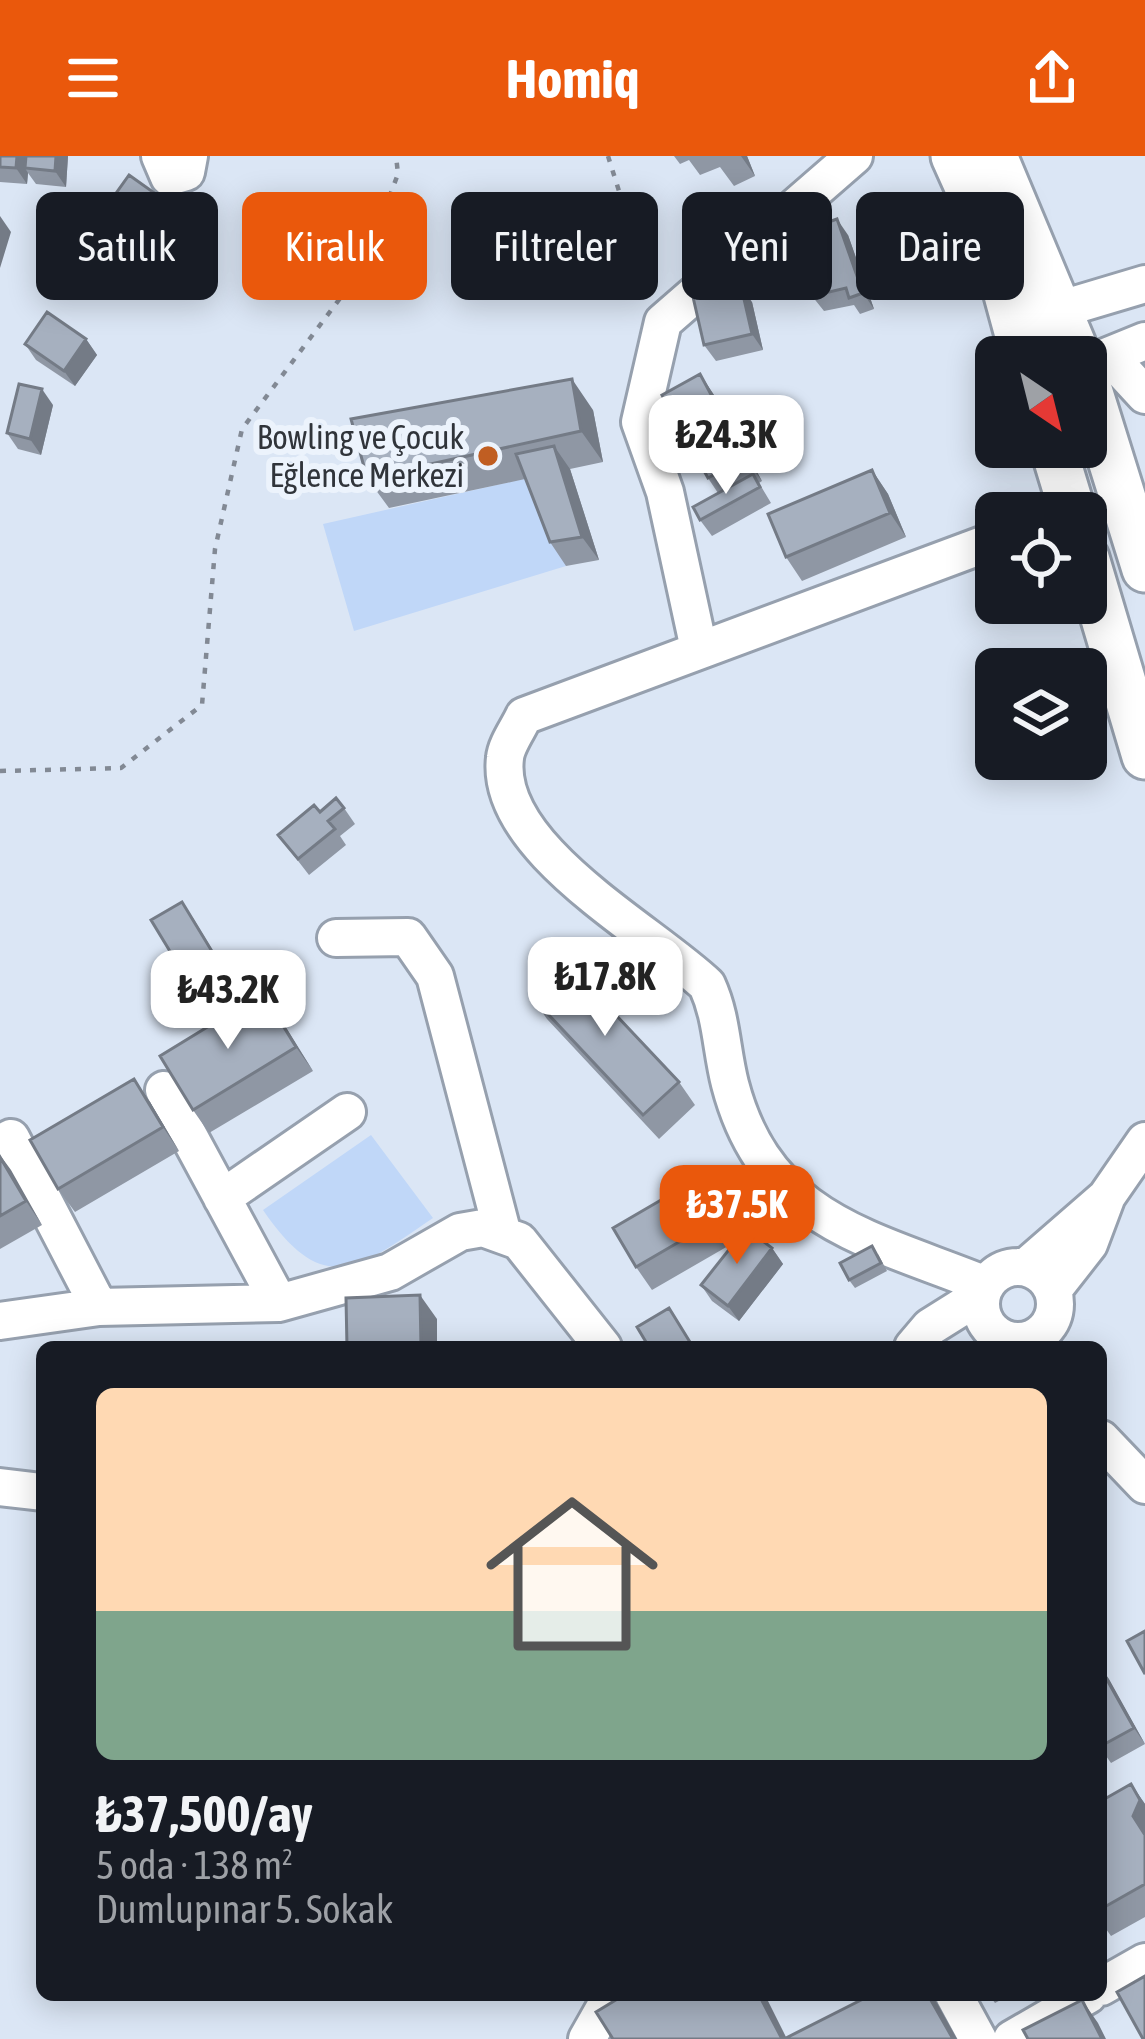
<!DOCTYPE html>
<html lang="tr">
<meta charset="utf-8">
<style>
:root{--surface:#171b24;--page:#20242c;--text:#f1f3f6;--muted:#9ea1a6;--line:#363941;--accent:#ea580c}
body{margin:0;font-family:"Asap Condensed",sans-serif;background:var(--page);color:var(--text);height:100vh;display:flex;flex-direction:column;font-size:45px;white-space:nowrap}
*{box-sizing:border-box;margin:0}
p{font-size:39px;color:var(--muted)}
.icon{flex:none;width:66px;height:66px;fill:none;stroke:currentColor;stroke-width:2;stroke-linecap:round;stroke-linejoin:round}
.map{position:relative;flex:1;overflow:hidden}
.side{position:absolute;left:36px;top:1185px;width:1071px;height:660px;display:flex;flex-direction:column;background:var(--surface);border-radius:18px;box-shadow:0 6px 30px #0003}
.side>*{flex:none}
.hud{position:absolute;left:36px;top:36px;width:1074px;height:108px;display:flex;gap:24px}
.needle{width:78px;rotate:145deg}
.tools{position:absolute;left:975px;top:180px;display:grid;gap:24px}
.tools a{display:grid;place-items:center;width:132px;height:132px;border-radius:18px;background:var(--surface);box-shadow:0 6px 30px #0003;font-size:60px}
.price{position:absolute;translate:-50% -102px;padding:0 27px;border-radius:24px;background:#fff;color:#222;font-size:39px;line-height:78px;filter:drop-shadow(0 3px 6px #0008)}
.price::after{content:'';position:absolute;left:50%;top:72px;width:36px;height:27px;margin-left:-18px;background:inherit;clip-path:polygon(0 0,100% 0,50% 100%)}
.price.current{background:var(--accent);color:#fff}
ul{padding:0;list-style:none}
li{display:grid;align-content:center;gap:24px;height:636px;padding:0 60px}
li+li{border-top:3px solid var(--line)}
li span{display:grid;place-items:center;height:372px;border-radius:18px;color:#555}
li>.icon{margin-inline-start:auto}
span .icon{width:216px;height:216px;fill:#fffc;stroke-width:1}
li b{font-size:51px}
.pill{padding:0 42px;border-radius:18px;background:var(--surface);box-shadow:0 6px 30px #0003;font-size:42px;line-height:108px}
.pill.current{background:var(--accent);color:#fff}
header{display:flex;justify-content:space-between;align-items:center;height:156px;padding:0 60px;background:var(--accent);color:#fff;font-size:54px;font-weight:700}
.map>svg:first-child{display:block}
.green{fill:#c0d7f8}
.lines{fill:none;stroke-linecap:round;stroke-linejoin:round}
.minor-casing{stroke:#96a0ae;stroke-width:42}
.major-casing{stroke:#96a0ae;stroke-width:51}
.path{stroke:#828994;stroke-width:4.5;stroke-dasharray:6 9;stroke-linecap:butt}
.minor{stroke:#fff;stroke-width:36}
.major{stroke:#fff;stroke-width:45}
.wall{fill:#8f97a4}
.shaded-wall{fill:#747b86}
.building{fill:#a6b0bf;stroke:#747b86;stroke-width:3}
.poi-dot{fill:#c05e22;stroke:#ecf3fc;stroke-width:4.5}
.labels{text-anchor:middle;stroke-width:12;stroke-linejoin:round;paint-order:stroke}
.poi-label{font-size:33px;fill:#30343a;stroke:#ecf3fc;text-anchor:end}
</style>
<header><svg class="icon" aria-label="menu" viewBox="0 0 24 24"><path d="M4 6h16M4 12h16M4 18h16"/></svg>Homiq<svg class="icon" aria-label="share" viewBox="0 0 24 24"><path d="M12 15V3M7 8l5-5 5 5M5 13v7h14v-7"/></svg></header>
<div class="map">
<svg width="1145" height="1883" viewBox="0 0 1145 1883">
<rect width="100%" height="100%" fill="#dbe6f5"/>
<path class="green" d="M532 321 566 410 354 475 323 368Z
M371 979 433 1062C358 1113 324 1143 263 1054Z"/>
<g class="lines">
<defs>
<path id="minor" d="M160 0 169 21 186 16 189 0
M1109 200 1145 239
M1054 201 1020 189 1058 154 1145 128
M1086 209 1145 185
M699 493 665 336 640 266 663 166 854 0
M336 782 408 781 435 820 502 1075
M164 934 279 1147
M0 988 11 982 99 1151
M222 1042 347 956
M981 1148a37 37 0 1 1 74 0a37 37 0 1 1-74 0Z
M1026 1111 1104 1043
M986 1129C870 1082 766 1066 730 928 721 893 722 862 707 829 649 774 494 692 505 602 506 589 518 573 524 560L996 384
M1053 1134 1089 1088 1107 1040 1145 985
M0 1165 99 1151 279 1147 390 1116 460 1076 483 1072 519 1085 603 1191
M913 1191 930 1171 981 1139
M1101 1283 1145 1329
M0 1331 42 1336
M1101 1831 1145 1806
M954 1839 978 1883
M587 1883 612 1839
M1012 1883 1088 1839"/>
<path id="major" d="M954 0 993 87 1024 201
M994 0 1078 201
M1086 224 1145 413
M1053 291 1073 357
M1086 402 1145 600"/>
</defs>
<use href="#minor" class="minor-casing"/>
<use href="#major" class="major-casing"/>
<path class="path" d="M608 0 651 137
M0 615 121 612 202 549 215 393 242 273 362 113 398 18 396 0"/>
<use href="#minor" class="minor"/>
<use href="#major" class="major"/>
</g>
<path class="wall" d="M0 0H68L66 31 36 28 28 17 27 28 0 26Z
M674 0H747L755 20 734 30 720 11 700 19 689 4 680 8Z
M107 50 164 52 142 83 118 66Z
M126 74 137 90 115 119 81 93 70 78Z
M848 79 874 153 860 158 854 149 824 155 812 140Z
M752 146 763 194 716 205 704 189Z
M86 183 97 199 75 230 36 204 25 188Z
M700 218 716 242 762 325 759 327 771 347 712 380 700 364 718 337 708 322Z
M53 249 41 299 18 293 7 277Z
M593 254 603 306 570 313 599 404 566 410 550 386 525 323 389 352 367 322Z
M872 314 888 338 906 381 802 425 786 401Z
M344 652 355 668 340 680 346 689 309 719 278 679 320 656Z
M193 762 227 818 196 836 185 820Z
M263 837 313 915 209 977 193 954Z
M531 840 679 926 695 949 659 983 547 863Z
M150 946 179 995 75 1056 58 1033Z
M0 999 42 1069 0 1093Z
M716 1012 755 1074 751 1076 772 1092 783 1108 739 1165 712 1145 701 1129 735 1086 652 1134 636 1111Z
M878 1098 887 1115 855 1132 849 1124Z
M1101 1512 1145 1588 1111 1607 1101 1593Z
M1131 1628 1145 1648V1761L1111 1780 1101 1766V1645Z
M989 1839H1010L995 1847Z"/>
<path class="shaded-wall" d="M17 0H30L25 12 28 17 27 28 16 12Z
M56 0H68L66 31 55 15Z
M741 0H747L755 20Z
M153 36 164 52 142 83 131 67Z
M0 60 11 76 0 112Z
M837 63 848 79 874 153 863 137Z
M126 74 137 90 115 119 104 103Z
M741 130 752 146 763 194 752 178Z
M86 183 97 199 75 230 64 215Z
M700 218 716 242 762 325 745 302Z
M572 223 593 254 603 306 581 275Z
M42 233 53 249 41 299 30 283Z
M554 290 570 313 599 404 582 381Z
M872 314 888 338 906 381 890 357Z
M263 837 279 860 313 915 296 891Z
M134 923 150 946 179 995 163 971Z
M0 999 11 1014 42 1069 26 1045Z
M716 1012 732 1036 755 1074 739 1051Z
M772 1092 783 1108 739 1165 728 1150Z
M420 1139 437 1163V1191H421Z
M1101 1512 1109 1523 1145 1588 1134 1572Z
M1131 1628 1145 1648V1682L1133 1660Z
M759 1839H765L787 1883H782Z
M928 1839H932L937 1847 957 1883H953Z
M1082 1844 1098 1867 1106 1883H1102Z"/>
<path class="building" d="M0 0H17L16 12 0 11Z
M26 0H56L55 15 25 12Z
M129 19 153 36 131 67 107 50Z
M92 49 126 74 104 103 70 78Z
M837 63 863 137 849 142 846 132 812 140 795 91 823 77 820 69Z
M741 130 752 178 704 189 693 141Z
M47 156 86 183 64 215 25 188Z
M700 218 745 302 708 322 662 239Z
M572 223 581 275 367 322 351 263Z
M19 228 42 233 30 283 7 277Z
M554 290 582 381 550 386 516 298Z
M872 314 890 357 786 401 768 358Z
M753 318 760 331 700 364 693 351Z
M336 642 344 652 328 665 335 673 298 703 278 679 314 649 320 656Z
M182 746 216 802 185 820 151 764Z
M566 806 679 926 643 959 531 840Z
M263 837 296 891 193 954 160 900Z
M134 923 163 971 58 1033 30 984Z
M0 1001 26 1045 0 1060Z
M716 1012 739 1051 636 1111 613 1072Z
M746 1072 772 1092 728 1150 701 1129Z
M872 1090 881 1107 849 1124 840 1107Z
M420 1139 421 1191H347L346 1142Z
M669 1152 693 1191H649L637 1171Z
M1145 1475V1518L1127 1485Z
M1101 1513 1134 1572 1101 1590Z
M1131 1628 1140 1644 1133 1660 1145 1679V1728L1101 1753V1645Z
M1145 1820V1883H1143L1117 1836Z
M624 1839H759L782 1883H613L596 1856Z
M871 1839H928L953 1883H784Z
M1082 1844 1102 1883H1028L1023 1874Z"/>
<circle class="poi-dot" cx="488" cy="300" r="12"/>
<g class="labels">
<g class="poi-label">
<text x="464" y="293">Bowling ve Çocuk<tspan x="464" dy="38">Eğlence Merkezi</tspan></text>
</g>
</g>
</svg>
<div class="tools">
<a><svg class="needle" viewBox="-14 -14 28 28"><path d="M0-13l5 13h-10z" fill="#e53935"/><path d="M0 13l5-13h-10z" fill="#9ea1a6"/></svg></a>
<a><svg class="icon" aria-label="locate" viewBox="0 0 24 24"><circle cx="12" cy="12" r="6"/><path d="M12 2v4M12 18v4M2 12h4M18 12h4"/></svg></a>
<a><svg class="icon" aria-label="layers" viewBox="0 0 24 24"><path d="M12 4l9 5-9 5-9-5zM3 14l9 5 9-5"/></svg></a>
</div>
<b class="price" style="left:726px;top:341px">₺24.3K</b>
<b class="price" style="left:605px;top:883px">₺17.8K</b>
<b class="price" style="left:228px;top:896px">₺43.2K</b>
<b class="price current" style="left:737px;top:1111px">₺37.5K</b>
<div class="hud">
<a class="pill">Satılık</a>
<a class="pill current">Kiralık</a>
<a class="pill">Filtreler</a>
<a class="pill">Yeni</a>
<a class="pill">Daire</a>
</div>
<section class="side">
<ul>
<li><span style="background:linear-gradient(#ffd9b3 60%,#7fa58c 0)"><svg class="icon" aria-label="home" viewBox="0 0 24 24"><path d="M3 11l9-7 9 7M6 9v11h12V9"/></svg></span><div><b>₺37,500/ay</b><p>5 oda · 138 m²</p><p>Dumlupınar 5. Sokak</p></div></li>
</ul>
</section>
</div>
